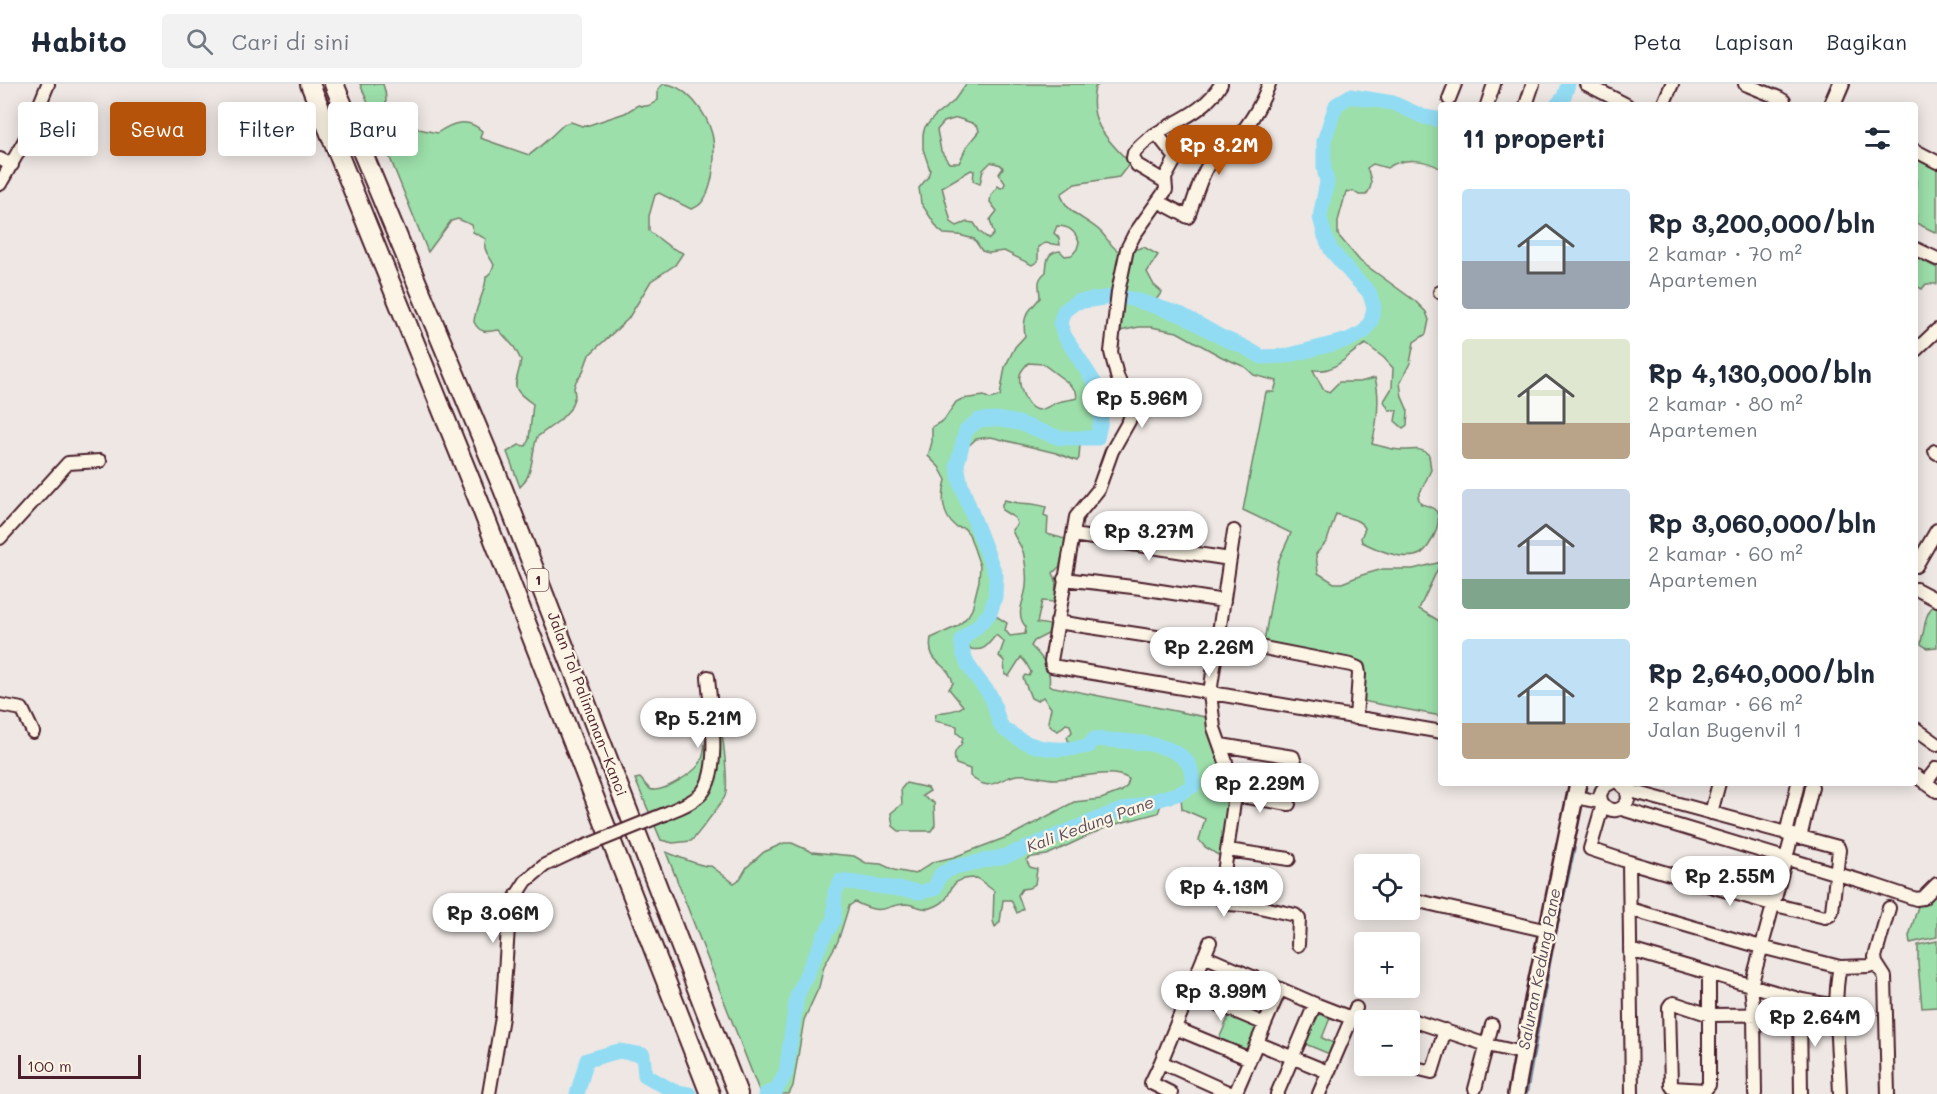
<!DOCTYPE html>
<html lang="id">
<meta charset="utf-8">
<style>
:root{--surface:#fff;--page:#f2f2f3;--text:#1f2937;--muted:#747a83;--line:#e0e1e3;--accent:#b45309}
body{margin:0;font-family:Mali,sans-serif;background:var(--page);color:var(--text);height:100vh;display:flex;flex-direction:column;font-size:22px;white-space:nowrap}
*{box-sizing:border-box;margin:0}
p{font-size:20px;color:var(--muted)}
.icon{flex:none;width:33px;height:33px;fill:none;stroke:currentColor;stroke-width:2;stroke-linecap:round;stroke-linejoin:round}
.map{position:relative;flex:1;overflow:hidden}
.drawer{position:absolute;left:1438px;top:18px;width:480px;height:684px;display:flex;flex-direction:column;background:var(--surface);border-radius:6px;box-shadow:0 3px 15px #0003}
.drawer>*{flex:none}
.top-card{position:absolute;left:18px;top:18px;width:570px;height:54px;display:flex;gap:12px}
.controls{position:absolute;left:1354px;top:770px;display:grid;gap:12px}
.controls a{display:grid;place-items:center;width:66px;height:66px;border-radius:6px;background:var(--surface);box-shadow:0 3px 15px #0003;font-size:30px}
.scale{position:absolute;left:18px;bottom:15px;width:123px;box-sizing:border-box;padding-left:6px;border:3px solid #4a1f2b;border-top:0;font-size:16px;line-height:21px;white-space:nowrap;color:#4a1f2b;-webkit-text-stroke:4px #fcf5e5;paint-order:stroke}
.price{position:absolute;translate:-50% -51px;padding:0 14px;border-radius:21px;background:#fff;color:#222;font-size:20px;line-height:39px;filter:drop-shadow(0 2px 3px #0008)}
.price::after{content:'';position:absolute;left:50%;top:36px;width:18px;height:14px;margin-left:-9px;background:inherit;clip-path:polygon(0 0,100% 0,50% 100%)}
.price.active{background:var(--accent);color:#fff}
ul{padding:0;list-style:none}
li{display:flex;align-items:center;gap:18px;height:150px;padding:0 24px}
li span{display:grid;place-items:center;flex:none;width:168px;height:120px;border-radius:6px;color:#555}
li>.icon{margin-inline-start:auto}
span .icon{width:72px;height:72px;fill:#fffc;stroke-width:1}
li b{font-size:26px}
h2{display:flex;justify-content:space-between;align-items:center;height:72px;padding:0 24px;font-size:26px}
.pill{padding:0 21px;border-radius:6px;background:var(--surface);box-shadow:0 3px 15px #0003;font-size:21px;line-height:54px}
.pill.active{background:var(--accent);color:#fff}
header{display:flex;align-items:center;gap:36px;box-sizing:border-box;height:84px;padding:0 30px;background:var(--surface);border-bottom:2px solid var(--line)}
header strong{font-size:28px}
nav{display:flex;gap:33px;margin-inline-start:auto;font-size:21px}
.search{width:420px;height:54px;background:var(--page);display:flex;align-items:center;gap:15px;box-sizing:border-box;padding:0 21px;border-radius:6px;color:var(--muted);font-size:22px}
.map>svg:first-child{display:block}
.green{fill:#9cdfaa;stroke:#737f6a;stroke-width:1.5;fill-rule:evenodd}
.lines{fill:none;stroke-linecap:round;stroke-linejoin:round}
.stream{stroke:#7590a3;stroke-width:2}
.river{stroke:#92dcf3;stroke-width:15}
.minor-casing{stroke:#4a1f2b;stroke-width:16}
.major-casing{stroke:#4a1f2b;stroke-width:20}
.highway-casing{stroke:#4a1f2b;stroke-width:22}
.minor{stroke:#fcf5e5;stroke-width:12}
.major{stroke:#fcf5e5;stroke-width:15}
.highway{stroke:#fcf5e5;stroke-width:18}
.minor-bridge-casing{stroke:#4a1f2b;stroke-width:16;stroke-linecap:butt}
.minor-bridge{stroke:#fcf5e5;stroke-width:12}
.labels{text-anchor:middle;stroke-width:4.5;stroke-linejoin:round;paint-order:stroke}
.shield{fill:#fcf5e5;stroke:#7f5f63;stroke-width:1.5}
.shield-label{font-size:14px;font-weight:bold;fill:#4a1f2b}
.street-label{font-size:15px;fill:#4a1f2b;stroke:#fcf5e5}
.water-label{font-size:16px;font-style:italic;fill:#5c4e5d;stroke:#fcf5e5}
</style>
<header>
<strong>Habito</strong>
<div class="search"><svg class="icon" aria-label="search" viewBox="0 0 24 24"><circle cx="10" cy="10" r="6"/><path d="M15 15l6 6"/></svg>Cari di sini</div>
<nav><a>Peta</a><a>Lapisan</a><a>Bagikan</a></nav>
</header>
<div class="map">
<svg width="1937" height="1010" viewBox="0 0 1937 1010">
<rect width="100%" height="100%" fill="#eee7e4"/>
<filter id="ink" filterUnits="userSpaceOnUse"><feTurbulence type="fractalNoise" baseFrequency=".0167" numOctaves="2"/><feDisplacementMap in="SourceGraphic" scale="12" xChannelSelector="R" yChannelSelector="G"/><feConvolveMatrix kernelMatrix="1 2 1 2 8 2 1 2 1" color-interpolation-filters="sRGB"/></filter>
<g filter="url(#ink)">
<path class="green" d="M360 0H383C388 14 387 28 376 38Z
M663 0C686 0 707 30 712 50 717 70 714 120 691 125L659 109 655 111 649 132V147L670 163 683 169 675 181 651 197 628 235 589 271 582 290 576 297 574 304 575 312 570 325 560 336 537 353C531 370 534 390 520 403L507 368 519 361 526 362 529 355 533 320C507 302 517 302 521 276L514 263 499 246C487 248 480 250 474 238 475 222 486 208 486 193L491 188 494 181C489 170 482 167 486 155L473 148 472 141 458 135 451 137 428 168 390 74 396 59 395 41 401 37 412 36 419 45 437 49C452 39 467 33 482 47L480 54 529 71C536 67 559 45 564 40L571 38 582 42 589 41 625 29 638 21C646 24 651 21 658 16V5Z
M966 0H1100L1095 3C1087 39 1108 56 1130 79L1119 93 1075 100 1061 110C1066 130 1088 135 1101 148 1106 153 1111 162 1117 166 1126 172 1136 164 1144 163L1158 171 1147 188 1154 201 1162 208 1155 217C1143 215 1131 210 1119 209 1100 207 1052 215 1058 241 1062 264 1083 281 1092 301 1099 317 1098 334 1095 351H1061L1019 336 995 332 978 333 963 345 954 381 958 402 993 492 992 513 988 527 977 539 959 553C958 567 965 584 973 596 977 603 984 607 988 614 993 623 994 635 999 644 1013 666 1078 679 1096 658 1120 661 1177 658 1187 686 1189 691 1189 696 1190 701L1179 706 1112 726 1005 769 954 780 938 788 931 803 920 805 852 794H839L831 808V835L820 852 795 911 783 987 775 1002 760 1009 666 768C677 772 702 784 711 782L734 799 740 795 747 783 764 768 784 759H792L812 768 854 772 866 779 881 780 894 786 915 790 933 778 954 773 1010 752 1074 718 1101 715 1122 707 1127 702 1129 695C1111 683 1076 695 1055 695 1042 695 1029 689 1017 691 996 695 991 710 970 692V685L956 680C953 671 954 667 961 661L963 654 957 649V642L935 637 936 630C945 626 955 629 963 622L949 605 953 599C949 578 926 581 931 554L958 542 968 532 972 525 979 497 980 482 969 450 964 444 956 443C942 432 941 413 946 396L939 383 928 372 932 358V343L944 336 956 318 962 315 984 312 990 315 1000 312 1005 283 1015 263 1025 252C1022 232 1027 229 1040 214 1040 202 1035 197 1046 188 1047 176 1047 168 1060 167L1065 172 1072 171 1077 165 1079 158C1075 147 1069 142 1057 142L1054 149 1059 154 1060 161 1045 159 1038 163V177L1032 181 1004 167 989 169 982 167 974 155 959 151 944 150 938 145 921 119 919 104 928 93 930 86 923 65V50L925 43 935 32 953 18ZM957 34 972 39 978 43 979 47 967 62 959 79H949L941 67 937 46 944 38ZM991 78 1001 81 1003 84 999 90 1005 99 1004 102 1001 104 998 102 991 111 990 118 997 127 990 136 994 150 989 155 980 148 974 139 967 138 957 142 951 138 942 103 971 86 974 87 973 97 980 100 983 86ZM1028 279 1043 280 1067 298 1076 307 1077 314C1071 316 1064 316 1058 318 1051 320 1043 328 1035 325 1025 322 1018 300 1020 291 1021 286 1025 283 1028 279Z
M1350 15 1392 22 1423 36 1441 39V85C1426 75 1403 73 1387 84L1373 80 1367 84C1371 95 1374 101 1366 111H1359L1353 107 1346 108 1338 137V151L1360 177 1415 217 1426 228 1429 236 1426 250 1414 258 1410 279 1400 299 1402 313 1408 327 1407 341 1403 344 1395 337 1397 326H1389L1384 317 1392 304 1393 284 1384 274 1366 260C1352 266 1343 281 1328 285 1323 287 1318 286 1313 286L1323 305 1329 308 1339 298H1360L1375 294C1381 315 1377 339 1372 360 1382 362 1392 366 1402 366 1413 367 1420 362 1429 371L1431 386 1418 413 1421 420C1425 421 1431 423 1434 425 1445 434 1431 464 1420 470 1405 478 1376 465 1362 458L1361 454 1365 444C1359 434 1346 434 1336 430L1327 457 1316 470 1318 489 1334 499H1342L1362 491 1383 485H1413L1441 478 1419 525 1441 538V632L1362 617 1361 580 1263 563 1278 478 1291 449 1243 426 1266 308H1274L1277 297 1254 291 1245 283 1222 273 1177 248 1151 243H1139L1115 248 1117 215 1181 234 1219 256 1261 276 1287 275 1349 259 1366 251 1374 239 1378 223 1372 206 1357 192 1334 164 1328 151 1323 132 1330 98 1327 84 1328 58 1339 23Z
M1916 72 1937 83V149L1916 139Z
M1916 173 1937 184V200H1926L1922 205 1916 202Z
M995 338 1018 341 1059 357H1083L1080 360 1079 374 1077 377 1056 369 991 353 976 355 966 364 968 348 980 339Z
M1005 416C1019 421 1033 418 1046 423L1044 431 1048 433 1047 450 1065 455 1060 482 1053 489 1056 496 1055 518 1042 517 1037 539 1050 541 1048 550 1034 557 1031 562C1043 574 1052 585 1049 602L1210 634 1232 727 1223 774 1205 763 1199 756 1205 735 1182 725 1181 712 1197 703C1195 696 1195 686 1191 680 1172 650 1124 655 1093 652L1087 659 1070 662 1067 653 1072 648 1070 641 1066 640 1058 647 1052 644 1048 638 1051 624 1043 613 1037 617 1031 614 1023 594 1025 591 1029 592 1031 588 1026 579 1021 573 1009 592 1005 591 1004 577 999 572 1004 558 996 551C988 560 985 568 971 565L965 556 981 543 993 530 1007 539 1005 546 1010 552 1025 550 1026 543C1014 529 1025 517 1026 502 1027 492 1026 482 1024 472 1023 462 1015 456 1012 446L1017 440 1015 434 1002 426V420Z
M1933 521 1937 524V563L1927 564 1921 560C1921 554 1923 551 1924 545 1926 534 1926 532 1933 521Z
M719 637C723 647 729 702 725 712 723 717 696 753 691 757L673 759 661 756 635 695 640 694C643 697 647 703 650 705 660 711 695 688 700 679 705 672 703 664 706 656L709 667Z
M906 699 928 704 930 707 922 712 934 719 935 741 931 747H899L893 742 891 729 902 720 901 705Z
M1162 718 1158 729 1109 742 1047 771 1032 773 1026 776 1030 783 1037 785 1035 800 1029 804 1022 805 1018 811 1023 825 1017 829 1011 816H1003L1000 838 995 843 993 837 994 807 977 794C942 794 957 812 938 821 923 829 919 821 906 820 897 820 891 823 883 825 873 827 864 822 855 818L849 822 838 857 824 882 819 903 804 936 793 1002 789 1010H773L779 1007 789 988 800 913 826 855 837 837 838 809 843 800 920 811 935 808 943 792 956 786 1007 775 1114 732Z
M1937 805V853L1910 859 1909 852 1919 819Z
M1937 857V923L1922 924 1918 879V861Z
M1316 928 1330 934 1322 954 1336 960 1332 971 1303 959Z
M1230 930 1257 942 1246 969 1218 957Z"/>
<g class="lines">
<path class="stream" d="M1527 1010 1553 864 1575 764"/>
<path class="river" d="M1557 21 1564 13 1568 0
M577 1010 587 976 619 967 643 971 645 991 673 1007 689 1010
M766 1010 777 1005 786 988 797 912 823 854 834 836 835 808 841 797 920 808 934 805 941 790 955 783 1006 772 1113 729 1180 709 1193 702C1192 696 1192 689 1190 683 1177 655 1121 658 1094 655L1089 662C1063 667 1036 668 1013 651 1010 649 1004 646 1002 643 995 632 996 618 988 608 976 593 960 575 962 555L979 541 990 529 995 513 996 492 961 401 957 381 966 346 979 336 995 335 1019 339 1060 354H1097L1101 336 1099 313 1094 298 1064 251 1060 239 1064 227 1076 218 1118 212 1139 217 1182 231 1221 253 1244 263 1262 273 1286 272 1348 256 1364 248 1371 237 1374 223 1369 208 1355 194 1331 166 1325 152 1320 133 1327 98 1324 84V57L1336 21 1350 12 1393 19 1424 33 1442 36"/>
<defs>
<path id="minor" d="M1586 0 1627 21
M1745 0 1779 14 1784 17V21
M1449 15 1455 0
M1487 21 1494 0
M1526 21 1533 0
M1663 21 1672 0
M1157 50 1176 74 1165 94 1166 106 1134 151 1127 165 1118 208 1111 268 1117 292 1130 321 1131 330 1129 337 1112 367 1098 406 1076 433 1051 577 1052 582 1442 648
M1916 67 1937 78
M0 75 12 81
M1164 97 1137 81 1133 74 1134 69C1157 39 1199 38 1221 0
M0 100 26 54 48 0
M1158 117 1188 133C1194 117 1198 100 1206 85 1211 77 1220 72 1226 66 1245 47 1260 25 1269 0
M1916 165 1937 175
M1440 208 1442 209
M1916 266 1937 246
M1935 367 1937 369
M1234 447 1210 609 1214 644 1226 678 1230 705 1235 711 1221 810 1222 816 1229 820 1255 822 1295 831 1299 835 1298 861
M1073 451 1230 475
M0 454 68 379 100 377
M1916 482 1937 446
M1064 495 1141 504 1224 517
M1916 505 1937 516
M1057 538 1216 562
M1218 555 1351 581 1358 584 1359 590 1356 634
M0 621 22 625 33 648
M1916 645 1937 660
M1221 661 1293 673 1295 679 1292 695
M1916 692 1937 707
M1611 699C1584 711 1615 742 1628 716L1627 706 1619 699
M1925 699 1937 684
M1627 706 1838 763 1839 766 1832 827 1830 831 1825 833 1772 820 1629 778
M1235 711 1289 720
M1575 713 1601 718
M1603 720 1590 765 1629 778 1632 1010
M1622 725 1874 801 1916 815 1923 814 1937 800
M1711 729 1719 699
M665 730C677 724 693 719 702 709 722 684 710 623 708 593
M1786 750 1798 699
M1800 754 1812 703
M1228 766 1289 775
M1410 815 1548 847
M1630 825 1761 863 1840 883 1869 882 1876 879
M1210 858 1161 978 1232 1010
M1630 866 1802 916 1837 922
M1204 872 1315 920 1351 934
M1709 889V1001L1705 1006 1673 1004 1671 1001 1669 923 1671 920 1674 919 1710 931 1799 930
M1189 908 1265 940
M1800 924 1801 1010
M1402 936 1409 935 1487 961 1523 969
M1175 944 1250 975
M1257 959 1328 988
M1161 978 1151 999 1171 1009 1170 1010
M1403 981 1432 988 1445 946
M1475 1005 1492 941
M489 1010 502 933 509 829 517 811 526 797 545 781 581 764
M1235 1010 1280 905
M1277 1010 1315 920
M1319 1010 1356 924
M1755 1010 1754 931 1751 902 1792 752
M1840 1010C1839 974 1832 916 1840 883
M1888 1010 1885 893 1876 879 1875 873 1889 824"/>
<path id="major" d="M1832 21 1841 0
M1516 1010 1535 906 1578 699"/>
<path id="highway" d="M310 0 478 415 710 1010
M334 0 503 405 738 1010"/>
</defs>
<use href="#minor" class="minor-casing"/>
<use href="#major" class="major-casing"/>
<use href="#highway" class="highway-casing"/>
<use href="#minor" class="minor"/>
<use href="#major" class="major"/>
<use href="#highway" class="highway"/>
<defs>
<path id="minor-bridge" d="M581 764 665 730"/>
</defs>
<use href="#minor-bridge" class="minor-bridge-casing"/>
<use href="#minor-bridge" class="minor-bridge"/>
</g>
</g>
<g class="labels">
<rect class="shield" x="527.5" y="485" width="21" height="22" rx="4.5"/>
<g class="shield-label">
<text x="538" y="501">1</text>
</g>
<g class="street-label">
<text transform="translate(587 620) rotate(69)" y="5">Jalan Tol Palimanan–Kanci</text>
</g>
<g class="water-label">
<text transform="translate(1090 740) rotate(-20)" y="6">Kali Kedung Pane</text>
<text transform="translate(1539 885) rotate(-79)" y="6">Saluran Kedung Pane</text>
</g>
</g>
</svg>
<div class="controls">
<a><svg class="icon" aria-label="locate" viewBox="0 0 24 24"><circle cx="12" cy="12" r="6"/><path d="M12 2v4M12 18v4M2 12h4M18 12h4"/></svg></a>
<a>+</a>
<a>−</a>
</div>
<div class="scale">100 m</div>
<b class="price active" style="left:1219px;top:92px">Rp 3.2M</b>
<b class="price" style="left:1142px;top:345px">Rp 5.96M</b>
<b class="price" style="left:1149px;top:478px">Rp 3.27M</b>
<b class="price" style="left:1209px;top:594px">Rp 2.26M</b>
<b class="price" style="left:698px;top:665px">Rp 5.21M</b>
<b class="price" style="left:1260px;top:730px">Rp 2.29M</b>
<b class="price" style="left:1730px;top:823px">Rp 2.55M</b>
<b class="price" style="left:1224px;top:834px">Rp 4.13M</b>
<b class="price" style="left:493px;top:860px">Rp 3.06M</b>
<b class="price" style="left:1221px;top:938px">Rp 3.99M</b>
<b class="price" style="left:1815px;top:964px">Rp 2.64M</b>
<div class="top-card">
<a class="pill">Beli</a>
<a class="pill active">Sewa</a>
<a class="pill">Filter</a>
<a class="pill">Baru</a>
</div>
<section class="drawer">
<h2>11 properti<svg class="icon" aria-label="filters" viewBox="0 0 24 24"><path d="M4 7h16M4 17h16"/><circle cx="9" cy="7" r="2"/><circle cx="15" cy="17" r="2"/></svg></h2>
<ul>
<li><span style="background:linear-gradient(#bfe0f5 60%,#9aa5b1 0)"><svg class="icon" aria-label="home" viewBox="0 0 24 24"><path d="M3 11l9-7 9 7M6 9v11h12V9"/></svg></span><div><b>Rp 3,200,000/bln</b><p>2 kamar · 70 m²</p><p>Apartemen</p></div></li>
<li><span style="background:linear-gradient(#dfe7d0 70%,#b9a48a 0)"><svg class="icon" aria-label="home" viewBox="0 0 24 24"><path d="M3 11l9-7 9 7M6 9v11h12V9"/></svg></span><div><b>Rp 4,130,000/bln</b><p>2 kamar · 80 m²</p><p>Apartemen</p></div></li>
<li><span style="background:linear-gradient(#c9d6e8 75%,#7fa58c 0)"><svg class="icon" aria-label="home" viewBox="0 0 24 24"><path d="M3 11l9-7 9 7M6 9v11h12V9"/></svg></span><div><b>Rp 3,060,000/bln</b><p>2 kamar · 60 m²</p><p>Apartemen</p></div></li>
<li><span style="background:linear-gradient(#bfe0f5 70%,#b9a48a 0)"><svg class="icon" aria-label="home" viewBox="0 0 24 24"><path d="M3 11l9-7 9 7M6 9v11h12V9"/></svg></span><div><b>Rp 2,640,000/bln</b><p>2 kamar · 66 m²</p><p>Jalan Bugenvil 1</p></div></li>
</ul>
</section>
</div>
